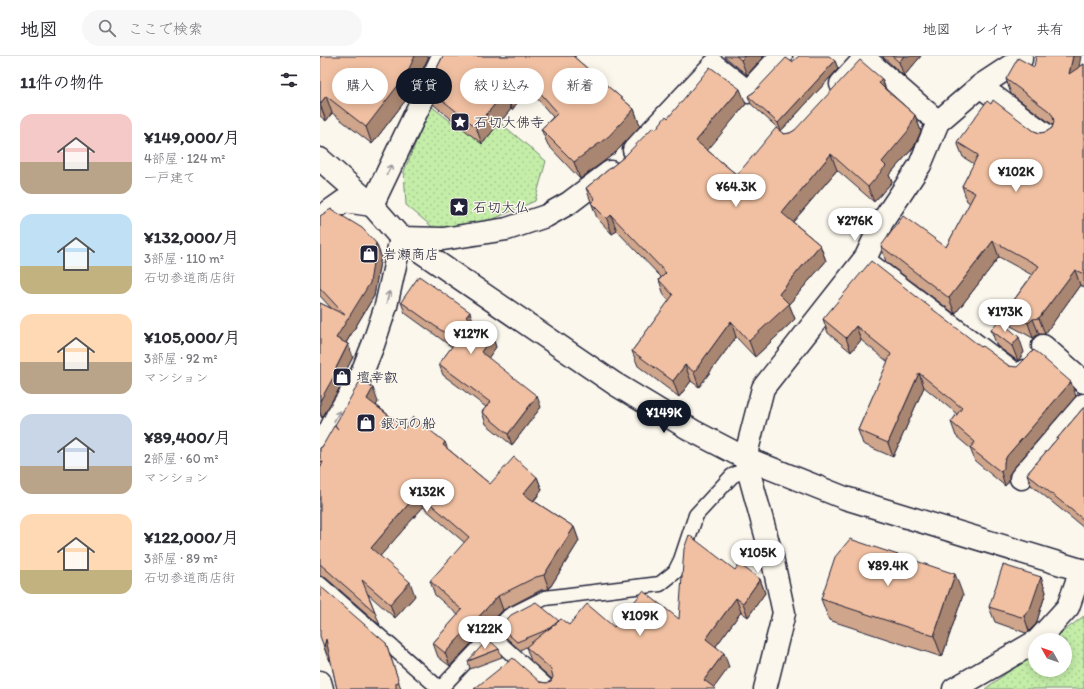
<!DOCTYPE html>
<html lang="ja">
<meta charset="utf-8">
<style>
:root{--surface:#fff;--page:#f7f7f7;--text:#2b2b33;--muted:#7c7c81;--line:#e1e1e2;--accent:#111827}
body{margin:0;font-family:Itim,"Klee One",sans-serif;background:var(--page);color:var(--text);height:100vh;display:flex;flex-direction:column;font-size:15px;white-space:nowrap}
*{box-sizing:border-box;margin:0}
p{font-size:13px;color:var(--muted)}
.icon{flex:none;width:22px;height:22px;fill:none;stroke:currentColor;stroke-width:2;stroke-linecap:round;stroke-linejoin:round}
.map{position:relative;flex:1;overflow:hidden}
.sheet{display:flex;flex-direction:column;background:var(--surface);width:320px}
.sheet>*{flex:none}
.top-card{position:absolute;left:12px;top:12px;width:380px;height:36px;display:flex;gap:8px}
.needle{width:26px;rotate:310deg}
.fabs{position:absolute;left:708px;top:577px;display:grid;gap:8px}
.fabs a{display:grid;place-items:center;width:44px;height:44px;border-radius:50%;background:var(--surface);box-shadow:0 2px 10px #0003;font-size:20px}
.price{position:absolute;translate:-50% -34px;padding:0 9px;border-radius:14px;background:#fff;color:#222;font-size:13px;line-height:26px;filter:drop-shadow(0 1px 2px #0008)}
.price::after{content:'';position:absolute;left:50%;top:24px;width:12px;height:9px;margin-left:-6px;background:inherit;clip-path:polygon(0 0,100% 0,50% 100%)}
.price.current{background:var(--accent);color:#fff}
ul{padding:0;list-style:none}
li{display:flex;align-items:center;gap:12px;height:100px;padding:0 20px}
li span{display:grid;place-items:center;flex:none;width:112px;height:80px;border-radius:12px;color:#555}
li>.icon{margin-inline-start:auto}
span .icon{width:48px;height:48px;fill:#fffc;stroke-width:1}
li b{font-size:17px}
h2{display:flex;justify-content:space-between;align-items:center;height:48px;padding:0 20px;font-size:17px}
.chip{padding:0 14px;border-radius:18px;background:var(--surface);box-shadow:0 2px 10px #0003;font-size:14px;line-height:36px}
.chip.current{background:var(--accent);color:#fff}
header{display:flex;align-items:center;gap:24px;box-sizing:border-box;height:56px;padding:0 20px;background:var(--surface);border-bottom:1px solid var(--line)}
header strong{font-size:19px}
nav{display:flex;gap:22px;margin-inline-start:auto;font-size:14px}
.search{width:280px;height:36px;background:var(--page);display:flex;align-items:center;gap:10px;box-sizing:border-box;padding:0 14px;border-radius:22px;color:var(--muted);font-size:15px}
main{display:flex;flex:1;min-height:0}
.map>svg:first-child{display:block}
.grass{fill:url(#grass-dots);stroke:#738872}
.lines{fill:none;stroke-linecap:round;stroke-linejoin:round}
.service-casing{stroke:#22223b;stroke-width:17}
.minor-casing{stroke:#22223b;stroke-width:25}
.tertiary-casing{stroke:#22223b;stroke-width:25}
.service{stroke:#fbf7ec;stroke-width:14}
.minor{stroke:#fbf7ec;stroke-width:22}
.tertiary{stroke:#fbf7ec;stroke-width:22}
.wall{fill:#cfa58b;stroke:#22223b}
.shaded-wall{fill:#a98671;stroke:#22223b}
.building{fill:#f1c0a2;stroke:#22223b}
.oneway{stroke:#99979c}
.labels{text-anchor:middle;stroke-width:3;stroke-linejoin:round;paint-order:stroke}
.poi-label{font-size:14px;fill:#22223b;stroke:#fbf7ec;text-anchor:start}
</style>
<header>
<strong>地図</strong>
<div class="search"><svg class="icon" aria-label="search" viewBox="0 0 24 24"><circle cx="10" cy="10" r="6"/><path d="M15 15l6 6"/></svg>ここで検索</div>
<nav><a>地図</a><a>レイヤ</a><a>共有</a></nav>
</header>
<main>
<section class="sheet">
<h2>11件の物件<svg class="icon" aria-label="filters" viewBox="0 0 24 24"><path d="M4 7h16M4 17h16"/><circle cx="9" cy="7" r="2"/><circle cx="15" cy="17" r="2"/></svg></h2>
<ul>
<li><span style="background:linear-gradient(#f6c9c9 60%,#b9a48a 0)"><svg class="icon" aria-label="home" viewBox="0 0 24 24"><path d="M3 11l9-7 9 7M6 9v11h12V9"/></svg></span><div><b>¥149,000/月</b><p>4部屋 · 124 m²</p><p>一戸建て</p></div></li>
<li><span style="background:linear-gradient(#bfe0f5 65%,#c2b280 0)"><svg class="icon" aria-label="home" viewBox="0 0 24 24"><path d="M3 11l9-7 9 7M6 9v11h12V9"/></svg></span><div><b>¥132,000/月</b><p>3部屋 · 110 m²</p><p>石切参道商店街</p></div></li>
<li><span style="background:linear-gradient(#ffd9b3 60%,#b9a48a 0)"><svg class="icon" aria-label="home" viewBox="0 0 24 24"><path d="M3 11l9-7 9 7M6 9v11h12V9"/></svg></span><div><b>¥105,000/月</b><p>3部屋 · 92 m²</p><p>マンション</p></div></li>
<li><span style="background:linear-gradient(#c9d6e8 65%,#b9a48a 0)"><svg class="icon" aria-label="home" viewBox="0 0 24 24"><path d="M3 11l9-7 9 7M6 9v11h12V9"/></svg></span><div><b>¥89,400/月</b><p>2部屋 · 60 m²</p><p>マンション</p></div></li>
<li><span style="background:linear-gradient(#ffd9b3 70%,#c2b280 0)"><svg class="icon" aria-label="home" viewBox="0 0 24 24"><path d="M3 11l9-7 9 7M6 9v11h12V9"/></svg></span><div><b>¥122,000/月</b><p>3部屋 · 89 m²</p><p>石切参道商店街</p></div></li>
</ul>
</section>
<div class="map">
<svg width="764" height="633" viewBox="0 0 764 633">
<defs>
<pattern id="grass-dots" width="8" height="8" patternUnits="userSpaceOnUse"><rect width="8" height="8" fill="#c4eda8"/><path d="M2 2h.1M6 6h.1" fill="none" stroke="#a8cb92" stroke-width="1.8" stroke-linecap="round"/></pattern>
</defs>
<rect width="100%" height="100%" fill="#fbf7ec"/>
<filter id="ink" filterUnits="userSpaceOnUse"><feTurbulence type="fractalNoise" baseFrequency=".025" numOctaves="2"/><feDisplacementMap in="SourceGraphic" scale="8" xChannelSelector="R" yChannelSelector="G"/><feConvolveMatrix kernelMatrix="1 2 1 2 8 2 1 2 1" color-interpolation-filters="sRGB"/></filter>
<g filter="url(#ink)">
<path class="grass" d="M152 43 226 105 215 145 171 164 116 174 86 149 84 115 111 50 133 67Z
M764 560V633H665L715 596V614H745V584H732Z"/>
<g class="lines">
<defs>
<path id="service" d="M546 201 699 317 703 311
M0 528 120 633
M172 580 230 633
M120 633 189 560 225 542 340 528 355 516 361 504 376 459 412 420 428 412"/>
<path id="minor" d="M542 0 618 66
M521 28 545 2
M660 30 727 80
M314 94 394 9 428 36 461 0
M0 162 24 145 52 149 123 0
M723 290 764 326
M0 395 17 360 39 324 53 289 66 250 81 182 123 183 187 173 226 160 249 147 290 116
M701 422 764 349
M718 584 748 551 761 514
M0 626 2 633
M445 633 464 557 452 501 425 402 443 332 546 201 562 166 600 109 618 66 660 30 701 3V0
M634 633 715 586"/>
<path id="tertiary" d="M0 103 52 149 81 182 295 328 373 375 425 402 525 442 764 515"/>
</defs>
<use href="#service" class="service-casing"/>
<use href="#minor" class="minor-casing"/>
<use href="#tertiary" class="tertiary-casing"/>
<use href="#service" class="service"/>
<use href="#minor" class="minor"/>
<use href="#tertiary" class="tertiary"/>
</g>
<path class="wall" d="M0 0 92 36 52 88 12 57 6 65 0 60Z
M123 0H256L254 1 314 53 320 70 295 97 260 123 228 89 221 73 233 61 208 32 192 54 191 53 162 88 114 49 107 32Z
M404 0H444L427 19Z
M562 0H601L584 20 563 1Z
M515 5 518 13 461 75 431 48 428 40 434 36 472 6Z
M764 8V231L760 229 725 278H719L713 282 691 270 686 255 712 219 679 201 635 258 566 206 561 190 626 191 650 147 647 145 642 130 654 108 643 101 637 86 671 48 714 75 720 77 726 76 732 72 733 69 691 38 686 23 714 11H759Z
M562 23 566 33 595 59 601 75 594 91 569 119 572 126 554 146 517 114 473 166 500 189 506 205 469 248 475 263 435 301 416 281 379 331 371 325 359 341 318 310 312 295 349 245 344 239 339 224 341 221 297 175 292 178 277 162 266 132 305 100 348 62 426 48 387 94 417 119 464 78 470 77Z
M0 160 56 187 61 200 54 240 26 287 28 288 33 301 22 322 23 326 2 362 0 359V247L12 253 0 240Z
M81 246 154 266 172 280 176 291 168 302 221 351 192 389 166 368 162 356 166 351 123 319 119 308 132 291 85 257Z
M503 263 661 291 689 310 756 340 692 414 689 419V425L685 430 655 405 650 392 636 380 631 366 637 358 604 331 573 401 543 388 538 374 568 306 541 284 531 296 508 277Z
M671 274 704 296 698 305 677 290Z
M58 346 56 349 85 372 128 393 170 428 217 421 222 434 214 445 254 471 259 485 229 533 221 534 183 554 130 610 118 601 113 587 138 559 115 539 110 525 145 487 103 451 60 500 95 540 75 562 48 538 60 569 6 522 0 520V392L2 391 16 371 15 369Z
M764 351V472L711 429 707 418Z
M415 514 440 523 445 537 428 561 421 556 396 590 409 611 394 631 154 633 220 626 227 627 231 625 232 623 211 605 206 591 200 594 183 579 180 571 239 565 249 569 294 571 359 563Z
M721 521 726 536 716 568 709 575 706 577 675 566 669 551Z
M643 539 622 601 509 564 501 543Z
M66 587 81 633H17L10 601 9 605 4 591Z
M179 593 182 601 150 613 148 605Z"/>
<path class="shaded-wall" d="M95 0H109L92 36 52 88 46 71Z
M425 0H444L427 19 421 4Z
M584 0H601L584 20 579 6Z
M753 0H761L755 33 749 18Z
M515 5 518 13 461 75 458 67Z
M202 16 208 32 192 54 186 37Z
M562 23 567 39 559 27Z
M420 33 426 48 382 101 376 85Z
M185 36 191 53 162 88 156 71Z
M6 40 12 57 6 65 0 48Z
M314 53 320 70 295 97 260 123 254 106Z
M595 59 601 75 594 91 569 119 572 126 554 146 548 131 562 106Z
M511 98 517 114 467 173 462 157Z
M291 159 297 175 292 178 287 163Z
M673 185 679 201 635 258 629 242Z
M56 187 61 200 54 240 21 295 16 282Z
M500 189 506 205 469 248 475 263 435 301 429 285 459 238Z
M755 214 760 229 725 278 719 262Z
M150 256 154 267 146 261Z
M713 263 719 278 713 282 708 267Z
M411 265 416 281 379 331 374 316Z
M536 270 541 284 531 296 526 282Z
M172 280 176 291 165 307 161 296Z
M699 281 704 296 698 305 692 290Z
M28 288 33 301 22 322 23 326 2 362 0 356V345Z
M365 309 371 325 359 341 353 325Z
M599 317 604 331 573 401 568 387Z
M751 326 756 340 692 414 689 419V425L685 430 681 416 684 406 687 400Z
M53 332 58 346 52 357 47 343Z
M217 340 221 351 192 389 188 378Z
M125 386 130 399 123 389Z
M217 421 222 434 208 451 203 438Z
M98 437 103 451 56 505 51 492Z
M254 471 259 485 229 533 224 519Z
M635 518 643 539 622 601 614 580Z
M721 521 726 536 716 568 709 575 704 560Z
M440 523 445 537 428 561 423 547Z
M90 526 95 540 75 562 70 548Z
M178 540 183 554 130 610 125 597Z
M416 542 421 556 391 597 386 583Z
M6 583 11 597 9 605 4 591Z
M404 597 409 611 393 633 384 624Z"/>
<path class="building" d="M0 0H95L86 19 46 71 6 40 0 48Z
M123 0H253L314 53 289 80 254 106 221 73 238 57 202 16 186 37 185 36 156 71 107 32Z
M416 0H425L421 4Z
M479 0H509L515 5 458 67 428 40 434 36 466 2 472 6Z
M572 0H584L579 6Z
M716 0H753L749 18 764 8V218L755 214 719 262 713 263 708 267 686 255 719 210 673 185 629 242 561 190 583 160 626 191 655 137 642 130 658 99 637 86 667 45 671 48 673 44 714 75 720 77 726 76 732 72 734 66 733 60 729 55 686 23 698 2 714 11Z
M540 4 562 23 559 27 566 34 595 59 588 75 562 106 566 110 548 131 511 98 462 157 500 189 459 238 469 248 429 285 411 265 374 316 365 309 353 325 312 295 353 239 339 224 346 217 291 159 287 163 271 147 275 143 266 132 305 100 333 71 336 73 346 60 348 62 390 11 420 33 376 85 417 119 456 72 464 78 470 77 475 74Z
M11 153 42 172 56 187 50 227 16 282 28 288 16 312 18 313 0 345V247L25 259 0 232V160Z
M551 205 661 291 662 290 689 310 697 311 714 294 751 326 687 400 684 406V412L681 416 650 392 655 386 631 366 642 352 599 317 568 387 538 374 571 298 536 270 526 282 503 263Z
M99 220 150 256 146 261 172 280 161 296 217 340 188 378 162 356 170 346 119 308 136 285 81 246Z
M679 264 699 281 692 290 671 274Z
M40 325 53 332 47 343 85 372 93 361 125 386 123 389 170 428 194 401 217 421 203 438 254 471 224 519 216 521 178 540 125 597 113 587 142 554 110 525 149 481 98 437 51 492 90 526 70 548 42 524 55 556 0 508V413L3 406 0 405V392L2 391 14 370 18 373 15 369Z
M764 351V464L707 418Z
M369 479 415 514 419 508 440 523 423 547 416 542 386 583 404 597 384 624 396 633H154L193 602 220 626 227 627 231 625 233 621 231 613 206 591 241 563 249 569 267 548 294 571 323 535 359 563 364 493Z
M530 483 635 518 614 580 501 543 515 501Z
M683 509 721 521 710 553 704 560 701 561 669 551Z
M0 530 66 587 79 626 76 627V633H17L6 583 4 591 0 580Z
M216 546 239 565 229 573 197 586 180 571 191 559Z
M168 583 179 593 148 605Z"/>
<defs><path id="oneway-shaft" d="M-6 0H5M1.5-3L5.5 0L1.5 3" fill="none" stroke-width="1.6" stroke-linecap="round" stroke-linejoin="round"/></defs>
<g class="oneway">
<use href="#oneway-shaft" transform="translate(69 114) rotate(-64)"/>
<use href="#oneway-shaft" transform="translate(68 241) rotate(-77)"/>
<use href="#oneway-shaft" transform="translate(17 360) rotate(-61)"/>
</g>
</g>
<defs>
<symbol id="sight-square" viewBox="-11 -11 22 22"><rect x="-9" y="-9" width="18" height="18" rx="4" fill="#22223b" stroke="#fbf7ec"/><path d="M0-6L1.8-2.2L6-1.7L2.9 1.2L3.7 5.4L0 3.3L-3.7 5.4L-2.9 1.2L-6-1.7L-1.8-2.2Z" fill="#fff"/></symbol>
<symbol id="shop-square" viewBox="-11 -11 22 22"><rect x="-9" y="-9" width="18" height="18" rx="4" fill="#22223b" stroke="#fbf7ec"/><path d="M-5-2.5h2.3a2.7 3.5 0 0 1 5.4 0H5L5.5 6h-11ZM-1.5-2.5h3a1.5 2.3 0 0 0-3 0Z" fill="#fff"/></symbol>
</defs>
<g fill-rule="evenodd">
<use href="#sight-square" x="129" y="55" width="22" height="22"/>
<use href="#sight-square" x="128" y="140" width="22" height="22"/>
<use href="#shop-square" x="38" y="187" width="22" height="22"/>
<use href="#shop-square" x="11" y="310" width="22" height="22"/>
<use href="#shop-square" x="35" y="356" width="22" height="22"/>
</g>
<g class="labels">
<g class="poi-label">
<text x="154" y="71">石切大佛寺</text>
<text x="153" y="156">石切大仏</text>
<text x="63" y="203">岩瀬商店</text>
<text x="36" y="326">壇幸叡</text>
<text x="60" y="372">銀河の船</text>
</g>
</g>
</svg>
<div class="fabs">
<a><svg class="needle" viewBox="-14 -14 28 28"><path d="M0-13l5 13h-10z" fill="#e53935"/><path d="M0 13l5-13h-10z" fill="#7c7c81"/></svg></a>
</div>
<b class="price" style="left:696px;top:137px">¥102K</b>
<b class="price" style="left:416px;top:152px">¥64.3K</b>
<b class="price" style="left:535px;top:186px">¥276K</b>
<b class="price" style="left:685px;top:277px">¥173K</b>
<b class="price" style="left:151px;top:299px">¥127K</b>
<b class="price current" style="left:344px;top:378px">¥149K</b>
<b class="price" style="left:107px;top:457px">¥132K</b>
<b class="price" style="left:438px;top:518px">¥105K</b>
<b class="price" style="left:568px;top:531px">¥89.4K</b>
<b class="price" style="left:320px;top:581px">¥109K</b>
<b class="price" style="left:165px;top:594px">¥122K</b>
<div class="top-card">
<a class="chip">購入</a>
<a class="chip current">賃貸</a>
<a class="chip">絞り込み</a>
<a class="chip">新着</a>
</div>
</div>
</main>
